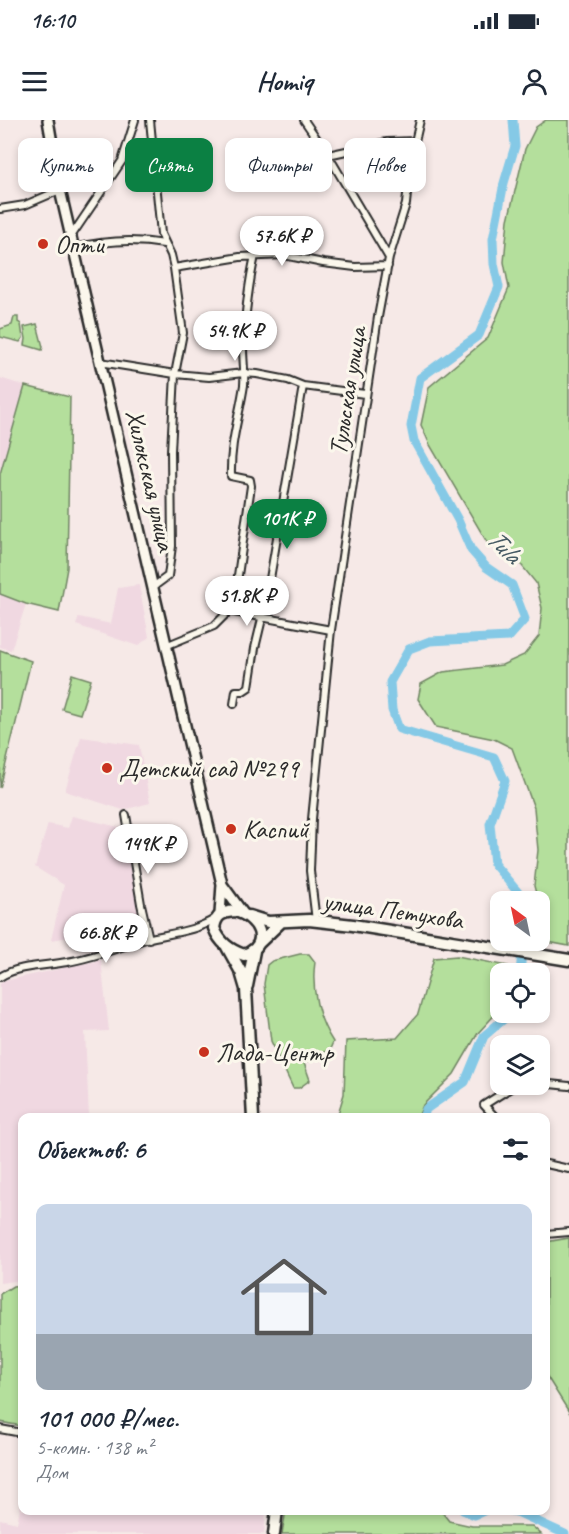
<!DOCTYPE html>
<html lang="ru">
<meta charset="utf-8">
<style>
:root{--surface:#fff;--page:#f6f6f7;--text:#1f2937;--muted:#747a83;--accent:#0b8043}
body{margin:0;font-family:Caveat,sans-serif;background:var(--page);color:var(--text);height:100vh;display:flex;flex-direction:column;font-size:22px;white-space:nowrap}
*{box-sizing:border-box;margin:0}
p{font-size:20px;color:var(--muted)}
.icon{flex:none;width:33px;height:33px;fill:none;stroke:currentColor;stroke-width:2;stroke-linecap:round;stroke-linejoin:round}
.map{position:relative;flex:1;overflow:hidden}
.drawer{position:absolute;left:18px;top:993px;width:532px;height:402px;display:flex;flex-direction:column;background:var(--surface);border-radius:12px;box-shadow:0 3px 9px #0003}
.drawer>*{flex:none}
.hud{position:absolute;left:18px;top:18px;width:534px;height:54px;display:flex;gap:12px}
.needle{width:39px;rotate:327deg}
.controls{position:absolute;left:490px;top:771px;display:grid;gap:12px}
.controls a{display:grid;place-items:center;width:60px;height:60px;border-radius:12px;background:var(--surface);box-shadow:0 3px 9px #0003;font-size:30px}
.price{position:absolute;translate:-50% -51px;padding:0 14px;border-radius:21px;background:#fff;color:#222;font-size:20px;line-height:39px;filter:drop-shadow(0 2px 3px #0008)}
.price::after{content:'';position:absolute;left:50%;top:36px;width:18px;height:14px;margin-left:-9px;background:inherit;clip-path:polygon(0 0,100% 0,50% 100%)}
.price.selected{background:var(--accent);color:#fff}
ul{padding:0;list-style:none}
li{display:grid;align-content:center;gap:12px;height:318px;padding:0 18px}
li span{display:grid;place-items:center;height:186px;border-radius:12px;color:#555}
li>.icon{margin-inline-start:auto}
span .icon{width:108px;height:108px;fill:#fffc;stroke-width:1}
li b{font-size:26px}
h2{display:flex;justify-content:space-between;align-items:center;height:72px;padding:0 18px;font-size:26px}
.chip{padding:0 21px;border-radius:12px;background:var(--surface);box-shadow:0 3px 9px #0003;font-size:21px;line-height:54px}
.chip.selected{background:var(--accent);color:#fff}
.status{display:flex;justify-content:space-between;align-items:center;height:42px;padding:0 30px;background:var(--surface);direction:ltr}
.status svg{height:16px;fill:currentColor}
header{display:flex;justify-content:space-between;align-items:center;height:78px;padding:0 18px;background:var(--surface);font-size:27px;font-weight:700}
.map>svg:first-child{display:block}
.built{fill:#f0d8e1}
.green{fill:#b4df9c;stroke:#708564;stroke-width:1.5}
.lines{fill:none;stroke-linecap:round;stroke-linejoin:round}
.river{stroke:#85c9e6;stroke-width:9}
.street-casing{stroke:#2b2b2b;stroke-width:10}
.primary-casing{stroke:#2b2b2b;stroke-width:14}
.highway-casing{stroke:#2b2b2b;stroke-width:15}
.street{stroke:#fbf7ec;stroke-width:6}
.primary{stroke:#fbf7ec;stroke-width:9}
.highway{stroke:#fbf7ec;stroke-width:10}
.poi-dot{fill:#c8321e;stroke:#fbf7ec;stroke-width:2}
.labels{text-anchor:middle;stroke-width:6;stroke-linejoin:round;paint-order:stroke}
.poi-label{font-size:26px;fill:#2b2b2b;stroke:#fbf7ec;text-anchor:start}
.street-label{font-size:26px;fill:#2b2b2b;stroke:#fbf7ec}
.water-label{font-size:27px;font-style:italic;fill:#465a63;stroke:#fbf7ec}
</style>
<div class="status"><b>16:10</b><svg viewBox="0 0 49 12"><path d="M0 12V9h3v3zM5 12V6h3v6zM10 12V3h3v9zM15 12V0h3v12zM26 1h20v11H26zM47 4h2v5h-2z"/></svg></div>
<header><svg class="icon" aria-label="menu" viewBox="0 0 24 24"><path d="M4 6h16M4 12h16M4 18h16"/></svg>Homiq<svg class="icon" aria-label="person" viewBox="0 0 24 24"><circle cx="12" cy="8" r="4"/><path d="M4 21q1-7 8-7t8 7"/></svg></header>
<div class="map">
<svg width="569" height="1414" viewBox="0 0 569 1414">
<rect width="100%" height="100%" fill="#f6e9e7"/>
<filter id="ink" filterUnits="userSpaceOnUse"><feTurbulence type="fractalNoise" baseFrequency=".0167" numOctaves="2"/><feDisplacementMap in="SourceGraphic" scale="12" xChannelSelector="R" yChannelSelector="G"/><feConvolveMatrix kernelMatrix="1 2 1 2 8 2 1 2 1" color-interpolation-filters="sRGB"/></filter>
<g filter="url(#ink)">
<path class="built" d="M0 258 25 266 0 354Z
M139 465 149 517 138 526 76 505 79 497 111 504 118 468Z
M0 474 26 484 11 530 0 527Z
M81 617 139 625 150 683 123 690 65 671Z
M72 696 123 708 140 806 51 820 64 765 35 747 48 704 68 708Z
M101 840 109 911 85 912 89 997 22 998V1160L0 1163V864L4 861Z
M22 1380V1390L266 1391 264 1414H0V1399L17 1403Z"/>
<path class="green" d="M546 0H569V826L548 822 540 782 538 781 534 766 538 730 534 688 512 628 494 619 436 607 418 579 421 564 443 552 502 545 524 535 539 516 542 488 536 463 514 436 488 424 430 325 421 305 429 267 488 218 509 168 504 142 508 100 525 29 536 7Z
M14 197H18V202L21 204 23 218 20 222 0 217V209L12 205Z
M37 204 43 227 42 230 25 225 26 219 24 207Z
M25 266 70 277 67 448 59 492 26 484 0 474V354Z
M0 530 31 541 0 668Z
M72 554 91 560 80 594 62 589Z
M300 834H309L315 842C311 869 318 899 333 922L330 929 304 943 310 960 299 968H293L271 921 264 864 267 845 272 841Z
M457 836 508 846V853L501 854V888L478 913 454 954 423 985 418 997H337L344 974 346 921 397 918 418 894 434 838Z
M569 1118V1292L546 1255V1122Z
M22 1165V1306L0 1302V1174L13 1166Z
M286 1390 441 1391 449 1401 472 1406H532L541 1414H282Z"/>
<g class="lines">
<path class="river" d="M513 0 515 26 504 63 493 119 494 144 499 167 479 215 420 258 411 306 414 321 458 400 471 430 486 447 512 465 525 499 509 517 430 521 409 529 390 562 392 590 399 609 494 637 505 661 490 704 494 744 521 776 522 782
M520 854 523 820
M423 998 426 989 465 962 484 916 512 892
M463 1390 475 1395 486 1390
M507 1390 517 1392 565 1414"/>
<defs>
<path id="street" d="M150 0 161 114 171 135 174 148 183 213 175 254 171 331 172 426 168 456 153 467
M304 0 328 35 389 138
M328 35 387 22 415 21
M0 89 25 85 60 70
M72 115 122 41 135 0
M74 128C103 121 135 119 164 124
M174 148 240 137 284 135 323 143 355 147 388 146
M100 242 175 254 209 257 243 253 257 254 288 260 303 266 365 274
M229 491 235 476 251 366 250 360 231 356C230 322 239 298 244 265 245 253 243 240 243 228 245 197 248 166 255 136
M168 525 214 506 229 491 331 510
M234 584 236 571H243L249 567 255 528 266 482 303 266
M126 695 141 784 149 819
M316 801 310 751 312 699 331 510 378 197 389 138 406 84 410 44 420 0
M0 857C18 845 46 846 67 842 93 838 120 827 146 819 170 813 195 812 216 798
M540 963 569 966
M496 998 484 985 517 964
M546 1044 569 1049
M546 1114 569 1112
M0 1309 22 1313"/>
<path id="primary" d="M48 0 60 70 222 764 220 794
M223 766 242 792"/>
<path id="highway" d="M235 791C258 797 273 824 244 835 230 830 220 823 214 808 216 795 222 792 235 791Z
M249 796 268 802 309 800 353 805 569 840
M259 823 281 802
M227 827 241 852 246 869 253 998
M247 866 254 831
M274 1414 277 1390"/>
</defs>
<use href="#street" class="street-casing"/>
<use href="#primary" class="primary-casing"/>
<use href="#highway" class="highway-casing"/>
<use href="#street" class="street"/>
<use href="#primary" class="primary"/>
<use href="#highway" class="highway"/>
</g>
</g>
<g class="poi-dot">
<circle cx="43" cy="124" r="6"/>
<circle cx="107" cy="648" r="6"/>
<circle cx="231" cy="709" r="6"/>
<circle cx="204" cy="932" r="6"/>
</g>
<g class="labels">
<g class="poi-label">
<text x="55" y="133">Опти</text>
<text x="119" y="657">Детский сад №299</text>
<text x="243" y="718">Каспий</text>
<text x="216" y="941">Лада-Центр</text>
</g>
<g class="street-label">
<text transform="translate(347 271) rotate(-81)" y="9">Тульская улица</text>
<text transform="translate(151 360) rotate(77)" y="9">Хилокская улица</text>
<text transform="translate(393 790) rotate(8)" y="9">улица Петухова</text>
</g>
<g class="water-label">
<text transform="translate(504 426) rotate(44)" y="9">Tula</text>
</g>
</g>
</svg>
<div class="controls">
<a><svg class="needle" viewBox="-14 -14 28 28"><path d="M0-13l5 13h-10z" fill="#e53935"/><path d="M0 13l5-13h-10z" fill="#747a83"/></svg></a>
<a><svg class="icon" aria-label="locate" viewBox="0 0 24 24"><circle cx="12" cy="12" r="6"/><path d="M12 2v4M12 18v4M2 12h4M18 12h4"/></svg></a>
<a><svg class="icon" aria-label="layers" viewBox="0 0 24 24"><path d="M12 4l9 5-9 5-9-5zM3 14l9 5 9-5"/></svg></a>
</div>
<b class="price" style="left:282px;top:147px">57.6K ₽</b>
<b class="price" style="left:235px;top:242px">54.9K ₽</b>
<b class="price selected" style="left:287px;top:430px">101K ₽</b>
<b class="price" style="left:247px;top:507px">51.8K ₽</b>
<b class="price" style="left:148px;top:755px">149K ₽</b>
<b class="price" style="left:106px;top:844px">66.8K ₽</b>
<div class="hud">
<a class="chip">Купить</a>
<a class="chip selected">Снять</a>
<a class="chip">Фильтры</a>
<a class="chip">Новое</a>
</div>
<section class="drawer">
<h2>Объектов: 6<svg class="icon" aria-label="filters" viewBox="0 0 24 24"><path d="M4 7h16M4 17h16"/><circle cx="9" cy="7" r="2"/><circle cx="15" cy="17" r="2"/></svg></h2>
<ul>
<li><span style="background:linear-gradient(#c9d6e8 70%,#9aa5b1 0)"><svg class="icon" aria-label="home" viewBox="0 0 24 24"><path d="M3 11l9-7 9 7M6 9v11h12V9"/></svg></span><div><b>101 000 ₽/мес.</b><p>5-комн. · 138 m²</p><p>Дом</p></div></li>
</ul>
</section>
</div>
